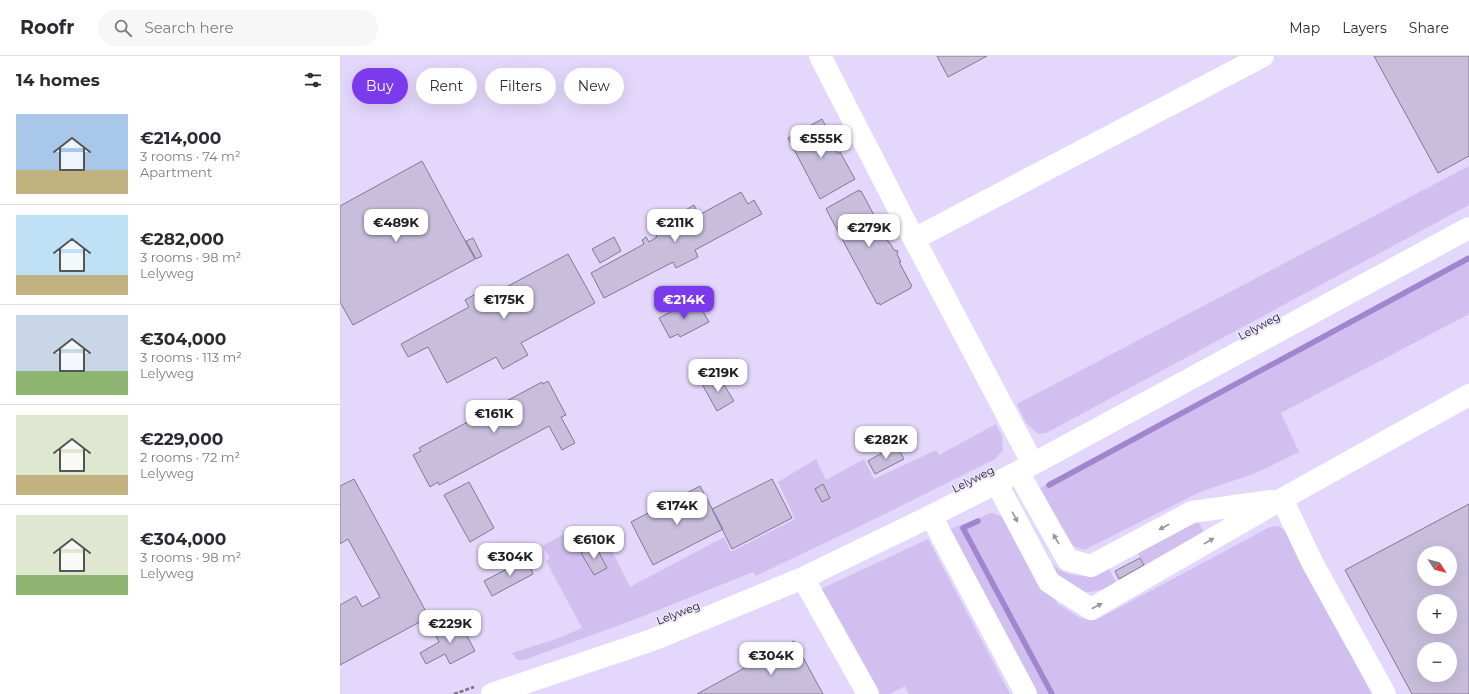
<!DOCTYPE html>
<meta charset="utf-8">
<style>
:root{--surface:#fff;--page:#f7f7f7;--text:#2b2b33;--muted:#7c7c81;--line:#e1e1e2;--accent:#7c3aed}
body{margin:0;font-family:Montserrat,sans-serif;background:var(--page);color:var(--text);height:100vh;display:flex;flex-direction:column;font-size:15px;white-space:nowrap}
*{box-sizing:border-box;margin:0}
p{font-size:13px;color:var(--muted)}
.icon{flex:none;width:22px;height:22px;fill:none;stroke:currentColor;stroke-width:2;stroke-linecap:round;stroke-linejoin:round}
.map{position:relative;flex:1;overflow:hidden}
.details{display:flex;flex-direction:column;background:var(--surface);width:340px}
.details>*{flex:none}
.hud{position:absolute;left:12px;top:12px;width:380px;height:36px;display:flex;gap:8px}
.needle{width:26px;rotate:125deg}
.fabs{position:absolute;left:1077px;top:490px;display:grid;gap:8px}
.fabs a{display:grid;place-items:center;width:40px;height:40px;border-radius:50%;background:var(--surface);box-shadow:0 4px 16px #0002;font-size:20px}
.price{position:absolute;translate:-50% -34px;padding:0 9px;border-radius:8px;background:#fff;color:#222;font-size:13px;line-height:26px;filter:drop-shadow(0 1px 2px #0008)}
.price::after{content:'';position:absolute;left:50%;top:24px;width:12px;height:9px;margin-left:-6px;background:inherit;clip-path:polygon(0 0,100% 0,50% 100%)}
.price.selected{background:var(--accent);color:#fff}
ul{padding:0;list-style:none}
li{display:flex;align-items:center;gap:12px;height:100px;padding:0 16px}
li+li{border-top:1px solid var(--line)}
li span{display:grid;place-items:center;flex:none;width:112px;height:80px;border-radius:0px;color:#555}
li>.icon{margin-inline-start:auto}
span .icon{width:48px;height:48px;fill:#fffc;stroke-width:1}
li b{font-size:17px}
h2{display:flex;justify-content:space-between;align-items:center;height:48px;padding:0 16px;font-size:17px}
.tag{padding:0 14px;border-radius:18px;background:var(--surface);box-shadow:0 4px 16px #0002;font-size:14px;line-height:36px}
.tag.selected{background:var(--accent);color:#fff}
header{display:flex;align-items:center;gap:24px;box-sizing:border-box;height:56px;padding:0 20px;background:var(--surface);border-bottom:1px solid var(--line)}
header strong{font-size:19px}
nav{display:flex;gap:22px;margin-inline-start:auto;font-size:14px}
.search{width:280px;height:36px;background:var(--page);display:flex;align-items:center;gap:10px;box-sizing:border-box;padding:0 14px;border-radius:22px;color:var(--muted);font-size:15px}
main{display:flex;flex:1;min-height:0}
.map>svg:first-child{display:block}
.built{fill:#e4d7fc;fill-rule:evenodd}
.green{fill:#d0bfef}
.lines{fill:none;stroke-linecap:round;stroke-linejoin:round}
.stream{stroke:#a185ce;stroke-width:5.5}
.building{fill:#c8bedc;stroke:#827893;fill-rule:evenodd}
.path{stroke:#797384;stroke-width:2.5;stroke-dasharray:4 2;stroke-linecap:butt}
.minor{stroke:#fff;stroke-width:22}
.oneway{fill:#98969a}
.labels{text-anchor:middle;stroke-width:3.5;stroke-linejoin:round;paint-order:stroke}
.street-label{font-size:11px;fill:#19151f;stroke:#ece4fc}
</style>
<header>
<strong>Roofr</strong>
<div class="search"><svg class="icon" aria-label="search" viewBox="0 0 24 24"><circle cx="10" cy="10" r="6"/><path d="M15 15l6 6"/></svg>Search here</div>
<nav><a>Map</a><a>Layers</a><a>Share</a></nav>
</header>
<main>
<section class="details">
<h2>14 homes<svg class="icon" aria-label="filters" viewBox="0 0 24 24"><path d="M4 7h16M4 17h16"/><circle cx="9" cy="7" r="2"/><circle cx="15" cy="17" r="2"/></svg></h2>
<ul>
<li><span style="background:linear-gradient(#a9c7e8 70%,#c2b280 0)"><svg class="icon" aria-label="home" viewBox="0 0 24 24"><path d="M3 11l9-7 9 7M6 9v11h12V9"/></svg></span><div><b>€214,000</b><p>3 rooms · 74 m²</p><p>Apartment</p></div></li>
<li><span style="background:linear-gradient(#bfe0f5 75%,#c2b280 0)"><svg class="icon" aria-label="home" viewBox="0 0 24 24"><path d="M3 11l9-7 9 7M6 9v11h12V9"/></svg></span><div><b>€282,000</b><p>3 rooms · 98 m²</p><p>Lelyweg</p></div></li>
<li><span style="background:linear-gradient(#c9d6e8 70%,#8fb573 0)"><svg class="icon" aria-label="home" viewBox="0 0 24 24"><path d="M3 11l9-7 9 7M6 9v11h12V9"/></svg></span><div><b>€304,000</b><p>3 rooms · 113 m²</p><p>Lelyweg</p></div></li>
<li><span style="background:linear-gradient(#dfe7d0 75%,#c2b280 0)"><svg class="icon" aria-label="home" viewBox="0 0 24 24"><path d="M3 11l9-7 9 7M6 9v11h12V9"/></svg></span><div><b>€229,000</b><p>2 rooms · 72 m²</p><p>Lelyweg</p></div></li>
<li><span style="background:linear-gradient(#dfe7d0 75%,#8fb573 0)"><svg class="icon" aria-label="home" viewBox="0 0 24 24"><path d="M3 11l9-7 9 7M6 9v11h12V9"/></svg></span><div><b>€304,000</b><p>3 rooms · 98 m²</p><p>Lelyweg</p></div></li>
</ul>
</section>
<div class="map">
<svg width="1129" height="638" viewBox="0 0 1129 638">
<rect width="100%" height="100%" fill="#ece4fc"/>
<path class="built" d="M0 0H1129V638H0ZM1084 497H1110V523H1084ZM1084 545H1110V571H1084ZM1084 593H1110V619H1084Z"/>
<path class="green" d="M1129 110V149L706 377 698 378 686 367 677 348Z
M1129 202V258L941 357 959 396 916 417 860 436 744 494 731 489 700 432Z
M656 368 662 380 663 394 655 403 547 457 416 520 413 516 301 561 184 604H177L172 597 219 582 242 572 206 505 210 502 202 490 234 473 265 481 290 531 384 481 391 496 455 463 438 426 476 403 486 424 524 403 534 423 596 394 599 399Z
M651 457 664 461 699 525 718 548 740 562 756 564 930 471 939 470 947 477 1032 638H696L608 474Z
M858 464 865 480 805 513 798 497Z
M588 483 670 638H569L565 630 550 638H535L479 534Z
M706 502C710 506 715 511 720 514 736 524 753 519 769 512L776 527C770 530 763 534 756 535 731 541 716 521 706 502Z"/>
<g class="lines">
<path class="stream" d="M709 429 1129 202
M638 465 623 472 712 638"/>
</g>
<path class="building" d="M597 0H647L608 21Z
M1034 0H1129V100L1098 117Z
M482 63 496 89 494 91 498 98 500 96 515 123 480 143 448 82Z
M82 105 135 203 13 269 0 246V150Z
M519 134 520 136 521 135 549 187H550L554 194 558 195 557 198 561 206H559L572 230 570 231 571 232 540 249 539 247 537 248 486 153 487 152Z
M401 136 408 148 414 144 422 158 355 194 358 201 336 212 333 206 264 242 251 217 304 188 302 184 306 181 309 186 317 181 313 173 354 149 359 159Z
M274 181 281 195 260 207 252 193Z
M133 182 142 200 136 203 126 185Z
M228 198 255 247 181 287 188 299 163 313 156 301 107 327 88 291 68 301 61 288 129 251 125 244 150 230 155 237Z
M356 243 369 266 340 281 338 278 330 282 319 262Z
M378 319 394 345 377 355 362 328Z
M208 325 226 359 221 361 235 387 222 394 209 370 99 429 98 426 90 431 73 399 81 395 79 392 202 326 203 328Z
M556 389 564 403 535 418 528 405Z
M14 423 89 561 0 609V549L16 540 22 551 40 541 8 483 0 488V430Z
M432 423 452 462 392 493 372 453Z
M129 426 154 472 130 486 104 439Z
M483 428 490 442 482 446 475 433Z
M360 430 383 473 313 509 291 466Z
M1129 448V638H1072L1005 514ZM1084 497H1110V523H1084ZM1084 545H1110V571H1084ZM1084 593H1110V619H1084Z
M255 489 267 512 254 519 241 497Z
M190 501 195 510 191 513 193 518 152 540 144 525Z
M800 502 804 509 779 523 775 515Z
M113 561 115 564 118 563 135 595 110 608 105 598 86 608 80 597 99 586 94 576 109 568 107 564Z
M454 585 483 638H357Z"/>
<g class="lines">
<path class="path" d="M114 638 134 631"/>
<path class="minor" d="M480 0 574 183 693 408
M574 183 923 0
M678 416 728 504 751 510 852 456 931 445
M656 426 709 526 751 553 942 443
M591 460 686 638
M463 522 528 638
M152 638 315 583 463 522 591 460 678 416 1129 172
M1045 638 973 508 942 443 1129 339"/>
</g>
<defs><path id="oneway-solid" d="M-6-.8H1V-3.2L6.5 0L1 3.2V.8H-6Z"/></defs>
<g class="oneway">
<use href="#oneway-solid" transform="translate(675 461) rotate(62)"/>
<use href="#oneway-solid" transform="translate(824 471) rotate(152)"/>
<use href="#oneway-solid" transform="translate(716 483) rotate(-120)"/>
<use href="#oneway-solid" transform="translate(869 485) rotate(-30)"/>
<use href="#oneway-solid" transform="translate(757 550) rotate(-27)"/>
</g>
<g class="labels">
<g class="street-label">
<text transform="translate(919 270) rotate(-28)" y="4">Lelyweg</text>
<text transform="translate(633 423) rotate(-27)" y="4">Lelyweg</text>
<text transform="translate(338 557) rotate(-21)" y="4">Lelyweg</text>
</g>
</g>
</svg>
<div class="fabs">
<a><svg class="needle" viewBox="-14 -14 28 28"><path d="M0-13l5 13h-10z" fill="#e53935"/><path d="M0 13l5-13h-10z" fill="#7c7c81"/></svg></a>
<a>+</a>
<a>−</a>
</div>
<b class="price" style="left:481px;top:103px">€555K</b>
<b class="price" style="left:56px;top:187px">€489K</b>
<b class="price" style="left:335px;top:187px">€211K</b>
<b class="price" style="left:529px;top:192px">€279K</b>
<b class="price" style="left:164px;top:264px">€175K</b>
<b class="price selected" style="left:344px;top:264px">€214K</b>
<b class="price" style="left:378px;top:337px">€219K</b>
<b class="price" style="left:154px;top:378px">€161K</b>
<b class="price" style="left:546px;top:404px">€282K</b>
<b class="price" style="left:337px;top:470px">€174K</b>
<b class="price" style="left:254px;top:504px">€610K</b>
<b class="price" style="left:170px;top:521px">€304K</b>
<b class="price" style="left:110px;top:588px">€229K</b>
<b class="price" style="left:431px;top:620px">€304K</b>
<div class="hud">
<a class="tag selected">Buy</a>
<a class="tag">Rent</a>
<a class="tag">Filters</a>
<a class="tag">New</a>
</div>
</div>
</main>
